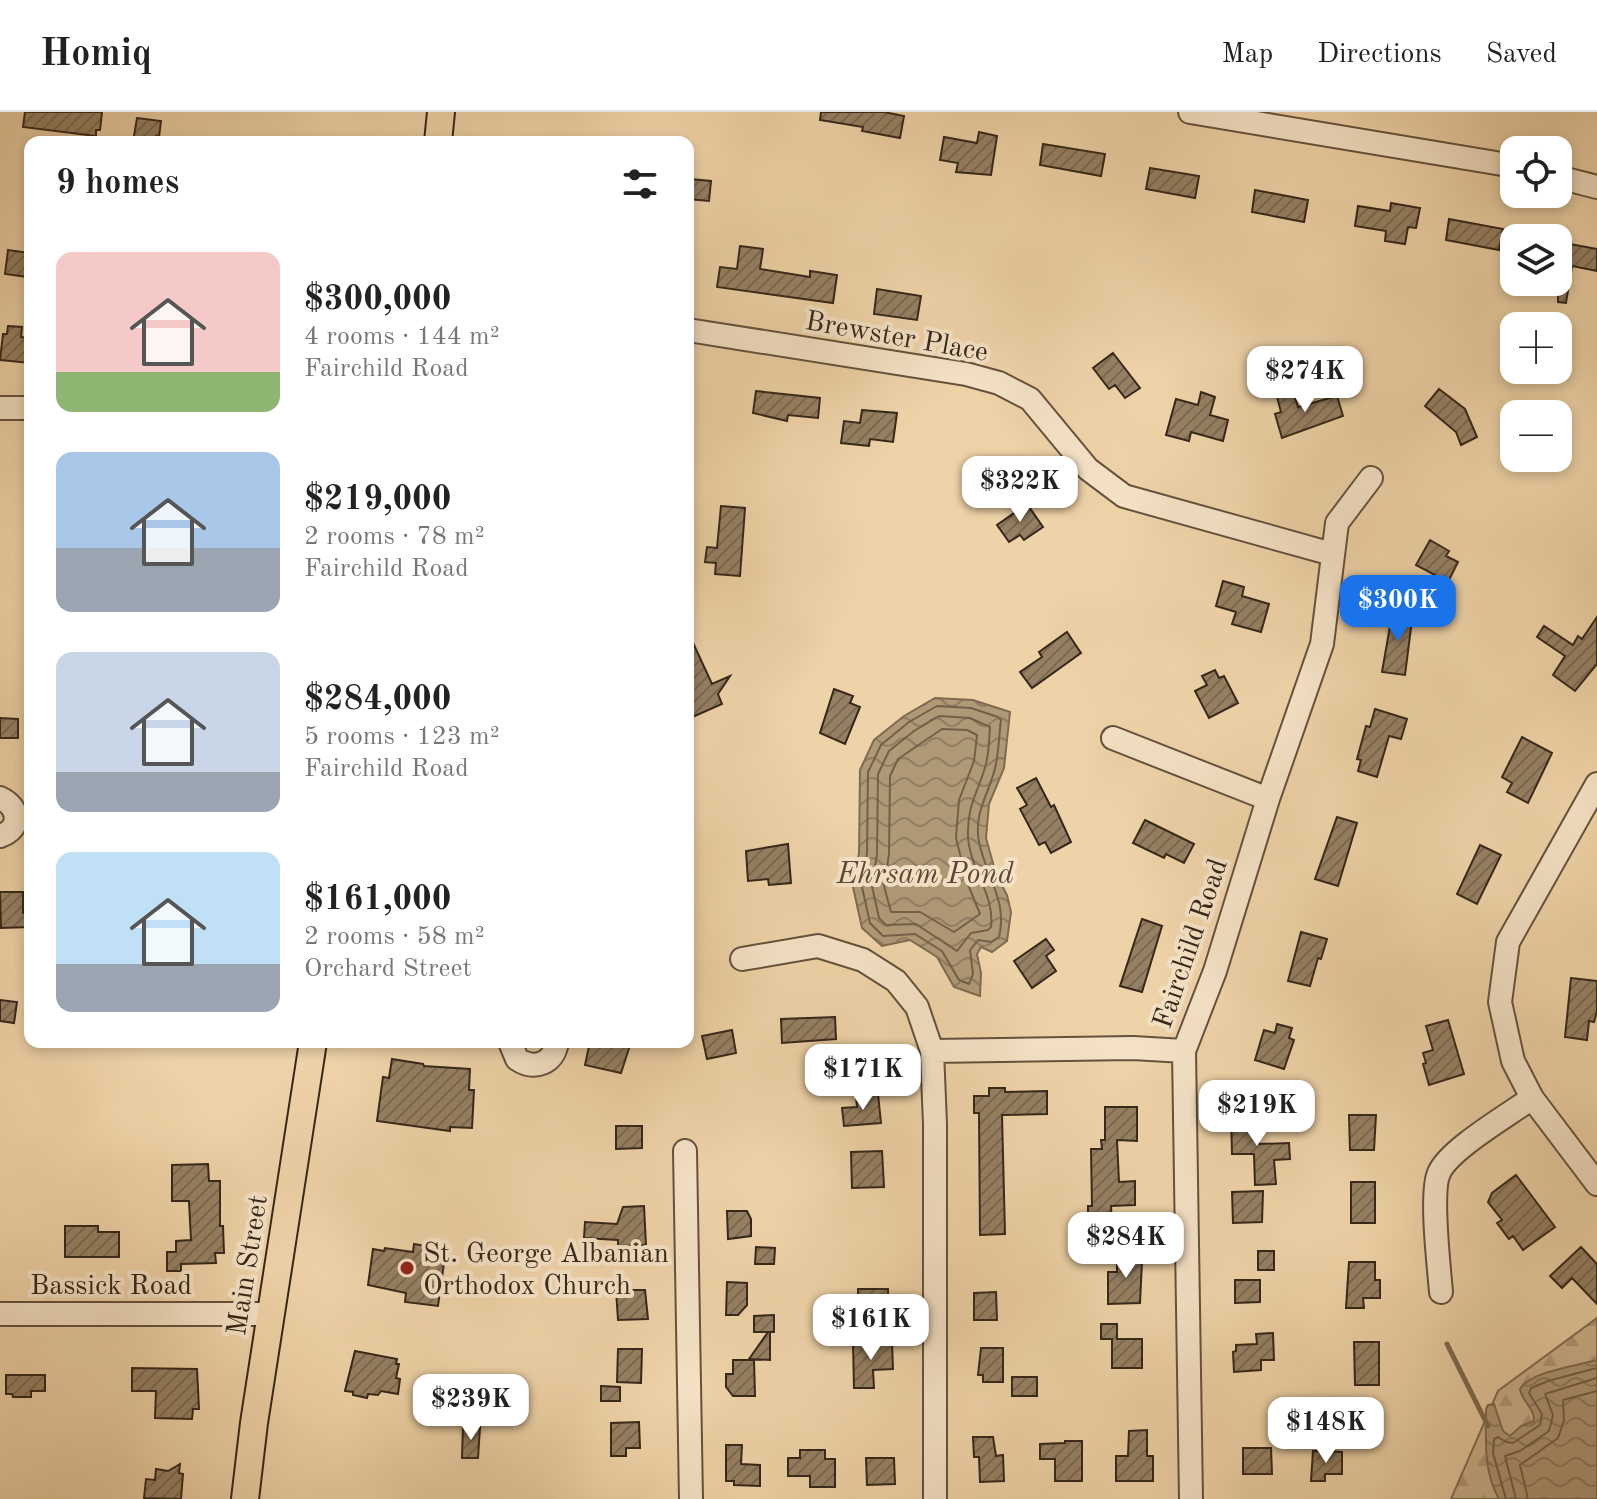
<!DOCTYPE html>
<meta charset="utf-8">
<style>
:root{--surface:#fff;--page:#f2f2f2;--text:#222;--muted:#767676;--line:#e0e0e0;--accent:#1a73e8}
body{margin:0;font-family:"Old Standard TT",serif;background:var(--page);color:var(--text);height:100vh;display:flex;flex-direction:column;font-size:30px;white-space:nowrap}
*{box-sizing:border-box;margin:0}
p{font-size:26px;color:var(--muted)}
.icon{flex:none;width:44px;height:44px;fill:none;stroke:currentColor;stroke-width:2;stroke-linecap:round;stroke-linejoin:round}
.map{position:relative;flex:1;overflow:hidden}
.drawer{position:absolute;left:24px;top:24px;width:670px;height:912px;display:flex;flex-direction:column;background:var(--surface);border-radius:16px;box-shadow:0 4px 12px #0003}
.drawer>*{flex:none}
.fabs{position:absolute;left:1500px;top:24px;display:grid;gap:16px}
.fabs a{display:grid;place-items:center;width:72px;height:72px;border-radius:16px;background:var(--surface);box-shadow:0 4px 12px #0003;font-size:40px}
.price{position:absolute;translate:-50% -68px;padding:0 18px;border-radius:16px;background:#fff;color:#222;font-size:26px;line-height:52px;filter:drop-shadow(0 2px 4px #0008)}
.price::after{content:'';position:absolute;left:50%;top:48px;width:24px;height:18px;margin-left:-12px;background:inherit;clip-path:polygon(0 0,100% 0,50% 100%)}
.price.selected{background:var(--accent);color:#fff}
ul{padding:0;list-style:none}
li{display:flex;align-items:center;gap:24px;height:200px;padding:0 32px}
li span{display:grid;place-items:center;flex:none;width:224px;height:160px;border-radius:16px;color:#555}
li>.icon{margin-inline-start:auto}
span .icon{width:96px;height:96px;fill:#fffc;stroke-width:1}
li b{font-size:34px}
h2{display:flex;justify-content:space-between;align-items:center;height:96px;padding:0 32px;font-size:34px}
header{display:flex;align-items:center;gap:48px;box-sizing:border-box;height:112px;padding:0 40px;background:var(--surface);border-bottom:2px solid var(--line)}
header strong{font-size:38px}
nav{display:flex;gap:44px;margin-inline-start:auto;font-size:28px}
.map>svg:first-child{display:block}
.forest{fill:url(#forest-firs);stroke:#826e54;stroke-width:2}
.water{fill:url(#water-waves);stroke:#7f6b51;stroke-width:2}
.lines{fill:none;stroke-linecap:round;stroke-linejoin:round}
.shore{stroke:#726048;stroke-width:2}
.stream{stroke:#7f6b51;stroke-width:5}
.building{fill:url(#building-hatch);stroke:#352719;stroke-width:2}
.minor-casing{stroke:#64523d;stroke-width:26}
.major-casing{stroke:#352719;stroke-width:30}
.minor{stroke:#f5e2c6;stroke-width:22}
.major{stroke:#efd3a8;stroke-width:26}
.poi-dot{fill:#8f2418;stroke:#f5e2c6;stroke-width:3}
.labels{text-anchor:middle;stroke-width:8;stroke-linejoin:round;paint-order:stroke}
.street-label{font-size:28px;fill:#352719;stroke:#f5e2c6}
.poi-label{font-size:28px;fill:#352719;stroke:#f5e2c6;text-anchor:start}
.water-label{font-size:30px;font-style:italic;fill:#5a4935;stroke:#f5e2c6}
</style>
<header>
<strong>Homiq</strong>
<nav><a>Map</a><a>Directions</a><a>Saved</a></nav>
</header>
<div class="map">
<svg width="1597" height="1387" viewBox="0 0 1597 1387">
<defs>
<pattern id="forest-firs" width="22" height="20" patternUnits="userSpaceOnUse" patternTransform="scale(2)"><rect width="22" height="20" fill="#cfb690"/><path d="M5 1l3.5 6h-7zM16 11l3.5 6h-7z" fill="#b29c7c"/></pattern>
<pattern id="water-waves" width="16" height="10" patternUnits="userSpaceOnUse" patternTransform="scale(2)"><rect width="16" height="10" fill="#b09977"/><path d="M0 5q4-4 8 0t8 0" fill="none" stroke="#907d61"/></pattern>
<pattern id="building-hatch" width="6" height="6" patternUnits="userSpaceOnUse" patternTransform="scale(2)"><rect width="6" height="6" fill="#968063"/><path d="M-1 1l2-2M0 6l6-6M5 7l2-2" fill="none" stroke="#7b6951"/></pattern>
</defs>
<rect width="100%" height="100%" fill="#efd3a8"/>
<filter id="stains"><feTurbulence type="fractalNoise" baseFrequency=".0025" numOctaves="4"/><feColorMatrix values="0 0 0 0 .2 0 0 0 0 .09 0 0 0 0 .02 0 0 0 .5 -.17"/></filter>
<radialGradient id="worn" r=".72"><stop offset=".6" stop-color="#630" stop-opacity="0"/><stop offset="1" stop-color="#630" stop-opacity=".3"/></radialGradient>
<path class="forest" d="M1597 1206V1387H1451L1498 1279Z"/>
<path class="water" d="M935 586 973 588 1010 600 1004 656 989 692 986 726 996 762 1007 783 1011 800 1007 829 992 840 981 835 977 842 981 861 980 884 954 875 937 845 910 828 882 834 862 816 853 775 859 741 860 658 874 628 904 604Z
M1597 1248V1387H1499C1483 1359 1486 1328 1486 1297L1488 1293 1494 1292 1503 1319 1510 1324 1521 1314 1534 1309C1535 1297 1522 1289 1520 1277 1531 1259 1577 1254 1597 1248Z"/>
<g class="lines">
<path class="shore" d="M937 594 971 596 998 605 1001 608C999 622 999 637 996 652 991 679 973 699 979 730 986 765 1008 789 999 825L991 830 978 828 970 838 973 862 969 872 959 868 942 839 915 822 883 824 870 811 862 775 867 741 868 660 881 633 909 610Z
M939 604 970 606 990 615C989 627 989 641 986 652 978 681 967 692 968 725 970 757 995 783 991 815L988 818 971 821 957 839 916 812 886 813 879 806 872 774 877 742 878 662 889 639 914 619Z
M942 617 967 618 977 623 974 649 959 688 956 726 967 770 980 802 954 820 920 800H891L884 774 889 742 890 664 898 647Z
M1506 1387 1493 1341 1494 1327 1498 1325 1506 1330 1513 1331 1540 1313 1542 1302 1529 1281 1531 1276 1548 1269 1597 1256
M1516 1387 1505 1344 1520 1339 1549 1319 1553 1303 1545 1282 1597 1266
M1528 1387 1520 1353 1558 1326 1564 1308 1563 1288 1597 1279"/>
<path class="stream" d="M1447 1232 1488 1314"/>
</g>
<path class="building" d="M25 0H102L100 18H96V24L23 15Z
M821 0H884L904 4 900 26 862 19 863 15 820 8Z
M137 6 161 9 159 25 156 24V30H133Z
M979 20 997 24 991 63 956 60 958 51 940 48 944 25 977 31Z
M1043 32 1105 42 1101 64 1040 53Z
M1150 56 1199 64 1195 86 1146 77Z
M690 67 711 69 709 89 688 87Z
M1255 78 1308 88 1304 110 1252 100Z
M1391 91 1420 96 1416 116 1408 115 1405 132 1385 129 1386 119 1355 114 1358 94 1390 99Z
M1449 107 1503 117 1499 138 1446 128Z
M1559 130 1597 137V159L1572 154 1566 191 1558 190Z
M740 134 763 137 760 157 810 165V159L837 163 833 191 717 175 720 155 737 157Z
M8 138 30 141 28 165 5 162Z
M877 177 921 184 917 208 874 202Z
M8 214 22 215 21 225 30 226V251L0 248 3 222H7Z
M1113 241 1140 276 1125 286 1115 273 1109 277 1093 256Z
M1439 277 1465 297 1477 325 1461 333 1456 320 1425 294Z
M756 279 820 286 818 306 788 303 787 309 753 301Z
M1201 280 1215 285 1210 303 1228 308 1223 329 1191 320 1189 329 1166 323 1176 287 1198 293Z
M1293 280 1298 295 1337 284 1343 304 1282 326 1275 302 1281 300 1277 285Z
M862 298 897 301 893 330 870 327 869 334 841 331 844 309 860 311Z
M1027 392 1043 415 1024 428 1020 423 1009 430 997 413Z
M721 394 745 396 740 464 715 462 716 451 705 450 707 435 717 436Z
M1430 428 1449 439 1446 444 1458 450 1448 470 1416 453Z
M1223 469 1244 475 1242 484 1269 492 1261 520 1232 512 1236 500 1216 494Z
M1393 497 1413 500 1405 563 1382 560Z
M1597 505V552L1575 579 1553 563 1565 544 1537 525 1544 514 1573 533 1578 524 1582 527Z
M688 520 712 572 730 564 718 582 722 592 688 607Z
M1067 520 1081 541 1032 576 1020 560 1042 545 1039 540Z
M1215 558 1219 566 1224 564 1238 591 1209 606 1195 579 1207 573 1202 564Z
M834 577 853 584 850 591 860 595 845 632 820 621Z
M1375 597 1407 607 1401 627 1389 624 1377 665 1358 659 1361 648 1357 647 1366 614 1370 615Z
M0 606 18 607V626H0Z
M1522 625 1552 641 1528 691 1507 680 1512 671 1502 665Z
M1036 666 1051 695 1054 693 1071 730 1051 741 1045 730 1039 733 1020 697 1027 693 1017 676Z
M1337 705 1357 711 1338 774 1315 767Z
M1145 708 1194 732 1184 751 1166 742 1164 746 1133 731Z
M788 732 791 771 769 773 768 767 748 769 746 739Z
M1480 733 1501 743 1477 792 1457 782Z
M0 780H23V801H30V815L1 816Z
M1142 807 1162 814 1142 880 1120 874Z
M1301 820 1327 827 1321 847 1318 846 1310 874 1288 869Z
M1046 827 1054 838 1046 844 1056 859 1032 876 1014 849Z
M1571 866 1597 869V899L1594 910 1589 909 1587 928 1565 925Z
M0 888 17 890 14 911 0 909Z
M835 905 836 927 782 931 781 907Z
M1448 908 1464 962 1429 973 1423 952 1426 951 1423 941 1433 938 1426 914Z
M1277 912 1292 916 1289 926 1294 928 1284 957 1255 948 1264 918 1275 921Z
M732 918 736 941 707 947 702 924Z
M590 930H631L621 961 585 953Z
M392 947 423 952 424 954 470 957 469 978H474L472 1016 450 1015V1019L377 1009 383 965 389 966Z
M989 976H1005V980L1047 979V1002L1002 1003 1005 1122 980 1123 979 1001H974V984H989Z
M878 982 881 1011 844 1014 842 996 857 995 856 984Z
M1105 995H1137V1029L1117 1028 1119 1070 1135 1069V1093L1111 1094 1112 1114H1088V1094H1092L1091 1037H1102L1101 1028H1105Z
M1231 1002 1259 1003V1032L1289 1031 1290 1047 1274 1048 1276 1072 1255 1073 1254 1042H1232Z
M1349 1003H1376L1374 1038H1350Z
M616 1014H642V1036L616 1037Z
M882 1039 884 1075 852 1076 851 1040Z
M208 1052 209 1069H220V1114H223L224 1141H215L216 1151 181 1152V1159H167V1140H176V1129L191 1128 189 1089H172V1053Z
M1516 1063 1555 1115 1523 1138 1513 1124 1509 1127 1497 1111 1502 1108 1488 1090 1492 1081Z
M1351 1070H1375V1111H1351Z
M1263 1079 1262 1110 1233 1111 1232 1080Z
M644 1094 646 1133 618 1134V1128L584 1126 585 1110 617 1112 623 1095Z
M727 1099H747L751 1107V1124L728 1127Z
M65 1114H98V1120H119V1145H65Z
M414 1132 446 1137 438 1194 405 1190 406 1181 368 1173 373 1137 384 1139 385 1136 413 1140Z
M756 1135 775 1136 774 1152H755Z
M1581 1135 1597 1152V1192L1572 1166 1562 1176 1550 1164Z
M1139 1137V1149H1142L1140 1191 1108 1192V1160H1117V1149H1124V1138Z
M1258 1139H1274V1158H1258Z
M1349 1150H1375V1168H1380V1186H1363L1364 1196H1346Z
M1235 1168H1260V1190L1235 1191Z
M727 1170 747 1171V1193L738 1203H726Z
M858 1177H888V1200L858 1201Z
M616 1178H645L648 1207 618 1208Z
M996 1180 997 1208H974V1181Z
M774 1203V1220H770V1248L749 1247 768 1220H754V1204Z
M1101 1212H1117V1227H1142V1256H1112V1227H1101Z
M1273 1221 1274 1248H1261V1258L1234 1260 1233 1240 1236 1239V1233L1257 1232 1256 1222Z
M892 1230 893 1257 873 1258 874 1276H854L853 1231Z
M1354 1230H1379V1273H1355Z
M981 1236H1003V1270H983V1263H978Z
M618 1237H642L641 1271 617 1270Z
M355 1239 397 1247 396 1252H399L396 1266 400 1267 398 1282 381 1279 378 1283 368 1282 367 1286 353 1283V1280L345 1279Z
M733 1248H754L755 1284H733L726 1275V1262H733Z
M132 1256 197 1257 199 1297H193L192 1307 155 1306 156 1279H132Z
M6 1263H45V1279H31V1285H13L12 1282H6Z
M1012 1265H1037V1284H1012Z
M601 1274 620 1275V1289H601Z
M639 1310 640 1336H626V1344H611V1311Z
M463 1314 480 1315 478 1346H462Z
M1147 1318V1344H1153V1369H1116V1344H1128L1129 1319Z
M973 1325H993L996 1344 1003 1343 1004 1369 980 1370 979 1345H974Z
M1065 1329H1082V1369H1055V1347H1040V1332L1065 1331Z
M726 1333H742L741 1352 760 1353V1374L734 1373V1369H726Z
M1243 1336H1271L1272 1362H1243Z
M800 1338H825V1347H835V1375H810V1364H788V1346H800Z
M1313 1339 1342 1340V1362H1325V1369H1311Z
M866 1346H894L895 1372 867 1373Z
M180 1352 179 1361 183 1362 181 1387 144 1386 146 1367 155 1368 156 1357 168 1359Z"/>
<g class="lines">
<defs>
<path id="minor" d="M1190 0 1514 54
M1558 65 1597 75
M688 218 966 262 999 271 1030 287 1088 357 1124 384 1332 442
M0 296H30
M1113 626 1268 687
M1597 672 1508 830 1500 890 1513 949 1532 986 1597 1072
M0 686C20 695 22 717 0 724
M742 847 818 834 863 848 896 869 917 895 932 939 935 1012V1387
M510 930 517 947C535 959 554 951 557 930
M932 939 1133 936 1184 939
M685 1039 691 1387
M1441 1180C1439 1155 1430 1080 1439 1061 1448 1038 1510 1002 1532 986
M0 1202H270
M1191 1387 1184 939 1215 859 1268 687 1322 532 1337 411 1371 366"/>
<path id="major" d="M438 30 441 0
M245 1387 254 1311 313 930"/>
</defs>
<use href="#minor" class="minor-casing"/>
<use href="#major" class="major-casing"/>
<use href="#minor" class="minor"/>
<use href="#major" class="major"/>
</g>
<circle class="poi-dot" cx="407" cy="1156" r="8"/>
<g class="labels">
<g class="street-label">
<text transform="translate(897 223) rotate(10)" y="10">Brewster Place</text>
<text transform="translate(1189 831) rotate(-71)" y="10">Fairchild Road</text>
<text transform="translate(246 1153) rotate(-81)" y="10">Main Street</text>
<text x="111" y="1182">Bassick Road</text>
</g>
<g class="poi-label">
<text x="423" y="1150">St. George Albanian<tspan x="423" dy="32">Orthodox Church</tspan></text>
</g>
<g class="water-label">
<text x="925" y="771">Ehrsam Pond</text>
</g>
</g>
<rect width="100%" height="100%" filter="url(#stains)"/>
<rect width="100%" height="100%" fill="url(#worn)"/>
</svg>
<div class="fabs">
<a><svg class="icon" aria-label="locate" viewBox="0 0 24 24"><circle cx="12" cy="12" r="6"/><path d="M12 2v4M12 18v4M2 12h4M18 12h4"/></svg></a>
<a><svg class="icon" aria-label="layers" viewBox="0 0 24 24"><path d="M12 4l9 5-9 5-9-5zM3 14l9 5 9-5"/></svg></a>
<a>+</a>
<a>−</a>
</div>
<b class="price" style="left:1305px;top:302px">$274K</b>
<b class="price" style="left:1020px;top:412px">$322K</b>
<b class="price selected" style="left:1398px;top:531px">$300K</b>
<b class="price" style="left:863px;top:1000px">$171K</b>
<b class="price" style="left:1257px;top:1036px">$219K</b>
<b class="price" style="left:1126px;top:1168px">$284K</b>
<b class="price" style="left:871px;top:1250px">$161K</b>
<b class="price" style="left:471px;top:1330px">$239K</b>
<b class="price" style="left:1326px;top:1353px">$148K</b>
<section class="drawer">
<h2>9 homes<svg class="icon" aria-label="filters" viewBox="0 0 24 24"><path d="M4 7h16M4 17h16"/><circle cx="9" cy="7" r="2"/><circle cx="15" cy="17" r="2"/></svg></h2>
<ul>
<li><span style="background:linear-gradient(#f6c9c9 75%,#8fb573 0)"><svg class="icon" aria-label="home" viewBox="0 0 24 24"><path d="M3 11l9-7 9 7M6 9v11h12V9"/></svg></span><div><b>$300,000</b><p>4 rooms · 144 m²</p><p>Fairchild Road</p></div></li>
<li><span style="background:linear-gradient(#a9c7e8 60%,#9aa5b1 0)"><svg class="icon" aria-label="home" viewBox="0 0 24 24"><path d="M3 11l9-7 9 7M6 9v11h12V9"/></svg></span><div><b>$219,000</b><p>2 rooms · 78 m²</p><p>Fairchild Road</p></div></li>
<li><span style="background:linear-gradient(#c9d6e8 75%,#9aa5b1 0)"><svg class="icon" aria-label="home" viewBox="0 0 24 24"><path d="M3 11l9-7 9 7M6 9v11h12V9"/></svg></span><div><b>$284,000</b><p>5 rooms · 123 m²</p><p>Fairchild Road</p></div></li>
<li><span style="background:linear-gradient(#bfe0f5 70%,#9aa5b1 0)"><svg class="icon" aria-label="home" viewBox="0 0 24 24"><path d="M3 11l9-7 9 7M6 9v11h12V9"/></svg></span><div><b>$161,000</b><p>2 rooms · 58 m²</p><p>Orchard Street</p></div></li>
</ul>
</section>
</div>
